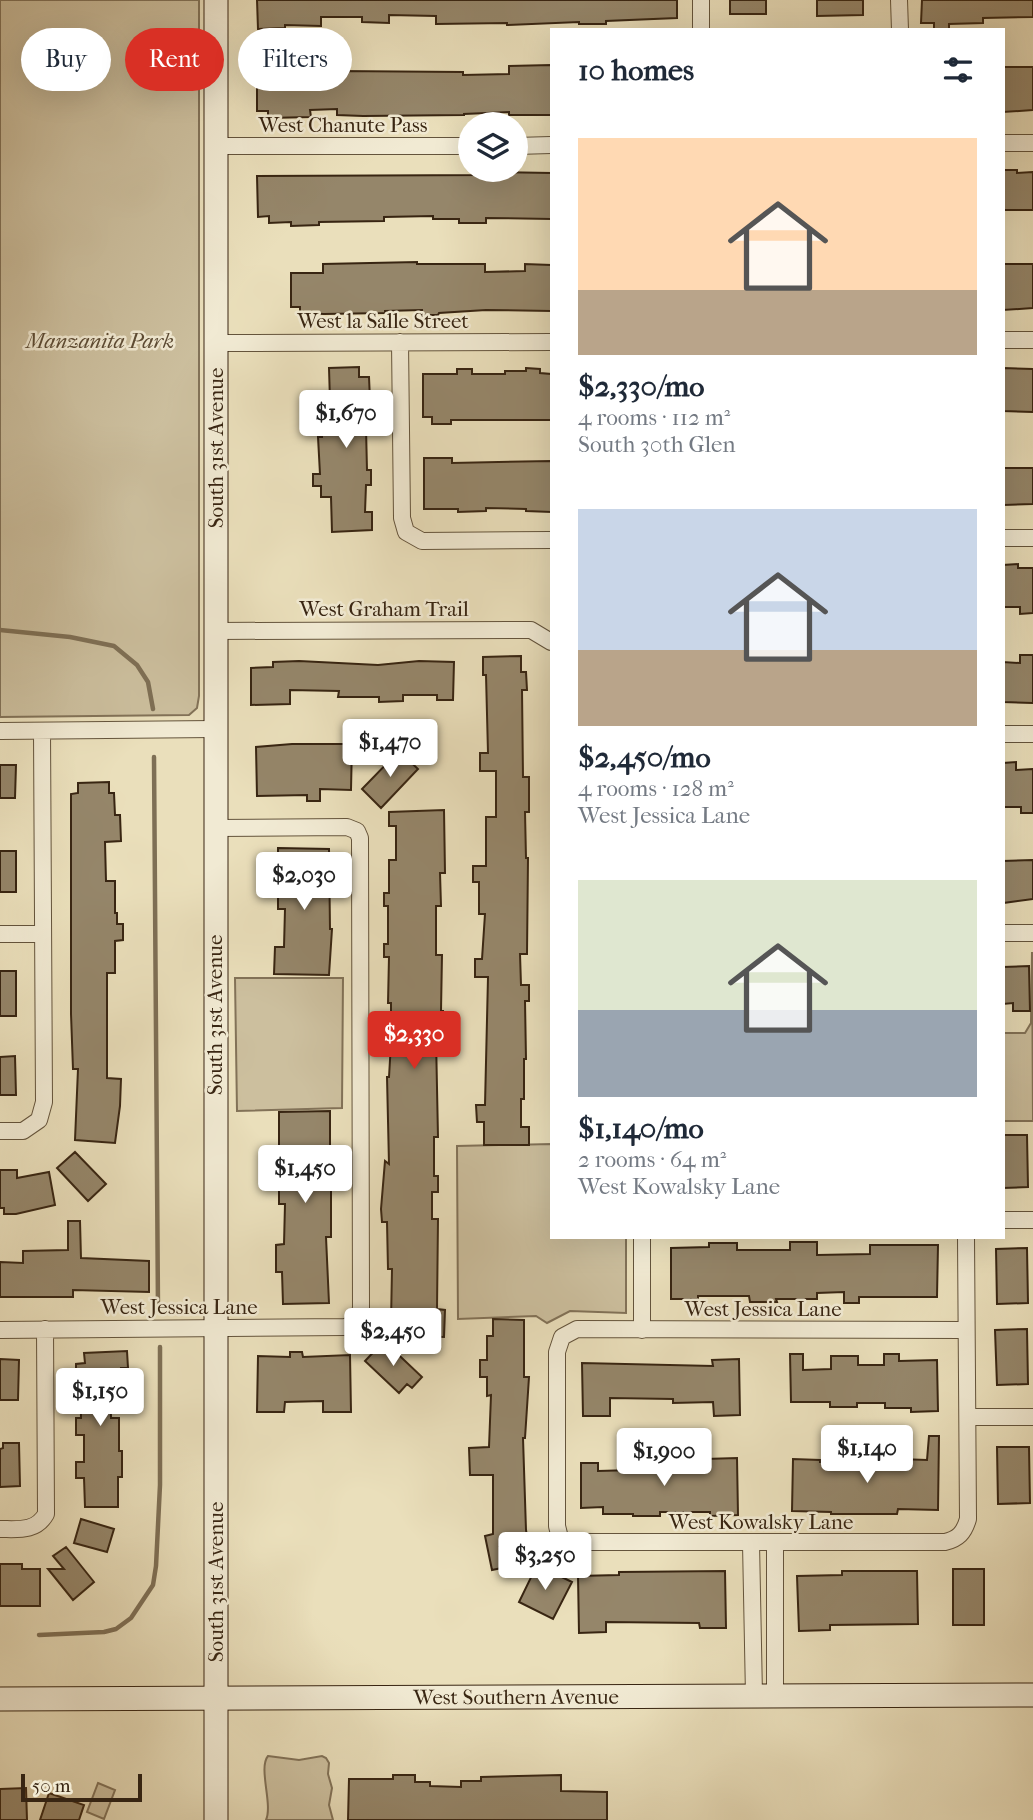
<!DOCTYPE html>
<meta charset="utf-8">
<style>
:root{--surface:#fff;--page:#f6f6f7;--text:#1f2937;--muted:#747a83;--accent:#d93025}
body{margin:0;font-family:"IM FELL French Canon",serif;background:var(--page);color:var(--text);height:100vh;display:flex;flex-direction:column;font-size:26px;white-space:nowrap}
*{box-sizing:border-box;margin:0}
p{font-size:23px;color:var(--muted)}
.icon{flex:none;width:38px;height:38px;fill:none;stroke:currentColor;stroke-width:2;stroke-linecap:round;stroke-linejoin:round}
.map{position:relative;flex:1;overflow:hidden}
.details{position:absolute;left:550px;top:28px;width:455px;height:1211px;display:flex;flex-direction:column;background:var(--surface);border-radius:0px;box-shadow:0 7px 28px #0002}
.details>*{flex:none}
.banner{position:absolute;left:21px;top:28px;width:424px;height:63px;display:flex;gap:14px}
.controls{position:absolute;left:458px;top:112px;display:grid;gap:14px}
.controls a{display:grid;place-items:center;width:70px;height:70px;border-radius:50%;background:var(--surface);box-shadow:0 7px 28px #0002;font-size:35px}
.scale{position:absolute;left:21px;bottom:18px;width:121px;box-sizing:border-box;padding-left:7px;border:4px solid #382512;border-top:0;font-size:19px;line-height:24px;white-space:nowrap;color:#382512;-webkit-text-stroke:5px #f1ead3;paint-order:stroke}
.price{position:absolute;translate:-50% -60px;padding:0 16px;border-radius:7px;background:#fff;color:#222;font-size:23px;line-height:46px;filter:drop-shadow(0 2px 4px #0008)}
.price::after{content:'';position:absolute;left:50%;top:42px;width:21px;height:16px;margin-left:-10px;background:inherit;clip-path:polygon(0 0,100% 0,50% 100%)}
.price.active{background:var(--accent);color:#fff}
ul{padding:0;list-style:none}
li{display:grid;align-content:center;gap:14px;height:371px;padding:0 28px}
li span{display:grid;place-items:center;height:217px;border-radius:0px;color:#555}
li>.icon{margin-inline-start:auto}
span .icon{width:126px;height:126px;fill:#fffc;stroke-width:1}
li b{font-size:30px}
h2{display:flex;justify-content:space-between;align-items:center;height:84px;padding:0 28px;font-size:30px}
.tag{padding:0 24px;border-radius:32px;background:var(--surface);box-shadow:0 7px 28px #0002;font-size:24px;line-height:63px}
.tag.active{background:var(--accent);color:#fff}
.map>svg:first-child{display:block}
.green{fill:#ccbf9e;stroke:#827258;stroke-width:2}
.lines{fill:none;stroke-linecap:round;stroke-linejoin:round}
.stream{stroke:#7e6f55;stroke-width:4.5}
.building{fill:#95866a;stroke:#382512;stroke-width:2}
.street-casing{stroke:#64543c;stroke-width:18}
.secondary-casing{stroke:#382512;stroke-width:25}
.street{stroke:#f1ead3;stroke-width:16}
.secondary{stroke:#f1ead3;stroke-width:23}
.labels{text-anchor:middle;stroke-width:5;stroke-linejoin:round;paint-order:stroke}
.street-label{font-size:21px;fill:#382512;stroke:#f1ead3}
.park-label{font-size:21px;font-style:italic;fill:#5d4c35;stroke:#f1ead3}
</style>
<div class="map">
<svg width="1033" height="1820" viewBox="0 0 1033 1820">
<rect width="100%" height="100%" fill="#eadfbb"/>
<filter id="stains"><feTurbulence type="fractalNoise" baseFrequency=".00286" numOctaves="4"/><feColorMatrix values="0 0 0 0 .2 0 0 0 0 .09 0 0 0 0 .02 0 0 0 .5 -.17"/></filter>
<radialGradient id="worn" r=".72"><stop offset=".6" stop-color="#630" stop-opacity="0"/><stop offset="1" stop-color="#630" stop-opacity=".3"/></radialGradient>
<path class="green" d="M0 0H199V696L197 708 189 715 0 717Z
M1032 952 1033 1121H1003V1033H1025L1031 1023Z
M235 978H343L342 1108 237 1111Z
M551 1144V1237H626V1313L570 1311 547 1323 536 1316 458 1319 457 1146Z
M268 1756 299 1760 322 1756 326 1758 329 1763 328 1774 332 1788 329 1805 333 1820H266C273 1804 258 1768 268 1756Z
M98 1783 115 1790 104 1819 87 1812Z"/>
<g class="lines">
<path class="stream" d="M0 630 70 637 114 646 137 665 148 682 153 709
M154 757 158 1309
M39 1635 104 1632 116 1629 131 1618 153 1585 156 1566 160 1485V1347"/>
</g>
<path class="building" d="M257 0H677V18L606 21V24H579V22L507 25V23L436 24V16L389 15V23L362 22V17H321V26L285 25V28L258 29Z
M730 0H766V14H730Z
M817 0H863V15L817 16Z
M922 0H1033V17L983 18V23L949 24V30L934 29V23H921Z
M551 65V115H509V112L464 114V115L363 116 337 115V109L310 110 311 117 268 118V111H257V82H266V73H310V77H338L337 71 463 72V75L509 74V66Z
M1003 67H1033V110L1003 112Z
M1003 170H1017V173L1033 172V210H1003Z
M492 172 551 173V219L486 218V223H459V219H433V216L384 217V221L319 222V225L291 226V222L269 223V216L258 217 257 176 492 175Z
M417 262V264H485V272L525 271V264L551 265V311L486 310 439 313 438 315H422V310L385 311V313L324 314 300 313V307H291V273H323V264Z
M1003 264H1033V308L1003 310Z
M359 367V377H369L370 400H372V416H367L366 428 367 470H371V485H366L365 512H372V530L332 532 331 497H321V486H313V474H320L318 437H322L321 401H330L329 368Z
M526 368 540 369V373L551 374V420H451V424H432V417H423V374H457V369H472V374H505V371H526Z
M1003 368 1033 369V412L1003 411Z
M424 458H452V463L551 461V512L526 511V509L486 508V511L458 512V509H424Z
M1003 468H1033V504L1004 505Z
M1018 564V568H1033V613L1020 614V607H1003V565Z
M1020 655H1033V703L1003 702V662L1020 663Z
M521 656V672H526L527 690H522L523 777H529V812H525L526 858H528L527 954H520L521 985H529V1001H525L526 1059H524V1099H521V1127H529V1145H484V1122H477L476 1105H485L488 977H475V959H482L485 914H479V882H473V866H486V817H496V771H480V753H488L486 675H483V657Z
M299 661 378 665 419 661 454 662 453 700H437V695H403V701L379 702V697H338L339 691 290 690V704L251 705V668L273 667V662Z
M292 744H352L351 790 320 789V801H307V795L257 796 256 747Z
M399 751 418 769 381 808 362 789Z
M1016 762V770L1033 769V813H1021V807H1003V763Z
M0 765H16L15 798H0Z
M109 782V793H114L115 815H120L121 841 105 842 106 881H115V913H117V924H123V940L115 941V973H107V1078L121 1079 120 1106 115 1143 75 1140 78 1069H73L71 1014V794L78 793V783Z
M444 810 445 873H440L441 906H436V955H442L441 1011H443V1016H446L445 1038H436L438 1137H434V1176H438V1192H432V1219H438L437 1309 445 1310 444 1337 388 1335V1322H391L392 1269H388L387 1222H382L381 1209 385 1161 389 1164 387 1077H389L391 1043V1003H388L389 957H384V944H388V906H384V893H389V860H396V826H389V812Z
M278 848 329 849 330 929H332L329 975 274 974 275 947H284L285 909H278Z
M0 851H16V892H0Z
M1033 860V899L1003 903V861Z
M1029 966 1030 1011H1013V1003L1003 1004V967Z
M0 971H16V1016H0Z
M15 1056 16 1095H0V1057Z
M330 1111V1158H335L336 1178V1190H331V1237H326L329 1303 283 1304 282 1272H276V1245L284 1244 285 1204H279V1112Z
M1003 1135H1027L1028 1187 1003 1188Z
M75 1152 106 1184 88 1201 57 1168Z
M0 1170H17V1178L49 1172 55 1205 16 1214H4V1208H0Z
M68 1221H80L81 1258 149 1261V1292L73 1290V1297H0V1262L23 1263V1251L68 1250Z
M790 1242H817V1255L870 1254V1245H938L937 1297H859V1303H844V1292L817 1293V1299H776L777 1302H750L749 1296H698V1299H671V1248L709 1247V1243H737V1250H790Z
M1027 1248 1028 1303 997 1304 996 1249Z
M493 1319 524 1320V1377H529L525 1438H523L526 1530 528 1542 501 1547 531 1562 492 1570 485 1536 493 1534V1475H470L469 1448 489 1447 491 1395 487 1396V1377H480V1360H487V1336H493Z
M1027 1329 1028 1384 997 1385 995 1330Z
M384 1341 422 1377 412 1388 407 1384 399 1393 365 1361Z
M127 1351 128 1368H121L122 1379H110L111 1418H119V1451H122V1477H118V1507H85L84 1478H76V1462H84V1435H76V1418H81L80 1381H76V1364L85 1363 84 1353Z
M290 1352H302L303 1357 350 1355 351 1412H323V1401L285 1402 284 1412H257L258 1356 290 1357Z
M790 1354H803V1370L831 1369V1356H858V1365H884V1354H899V1361L937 1360 938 1411 911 1412V1408H885V1403H857V1407H830V1402H791Z
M0 1359 19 1360 18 1400H0Z
M739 1359 740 1415 714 1416 713 1402 673 1403V1399L610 1398V1416H583L582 1363 713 1366 712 1360Z
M929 1436H939L938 1510 898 1509 897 1514H831V1512L792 1511 793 1459 820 1460V1462H872V1458L927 1460Z
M3 1443H19L20 1486 0 1487V1449L3 1448Z
M997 1447H1029L1030 1503 998 1504Z
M737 1458 738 1515 710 1516V1512H660V1516H633V1514H603V1507L581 1508V1463H598V1471L633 1470V1465L672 1464V1460Z
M81 1519 114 1529 107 1552 74 1543Z
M66 1547 94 1582 73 1600 48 1569H64L53 1556Z
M0 1564H22V1569H40V1606H0Z
M537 1565 572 1582 553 1619 519 1602Z
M953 1569H984V1625H953Z
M725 1571 726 1628H700L699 1623 606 1622V1632L579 1633 578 1576 619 1575V1572Z
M842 1571H917L918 1624 830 1625V1630L799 1631 797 1576 842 1575Z
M393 1775H415V1782H430V1786L461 1787V1781H481V1777L561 1775V1791L607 1792V1820H348L349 1779H393Z
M26 1788 27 1820H0V1789Z
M49 1793 84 1805 79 1820H40Z"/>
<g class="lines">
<defs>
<path id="street" d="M701 0V30
M899 0 900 30
M1003 143H1033
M215 146H471
M516 146 551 145
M1003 340H1033
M400 342 402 518 406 532 422 541 551 540
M215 343 551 342
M1003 538H1033
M216 631 531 630 551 642
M0 731 214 729
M1003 734H1033
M1003 933H1033
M0 934H43
M0 1131H23L39 1120 44 1102 42 731
M1003 1220H1033
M642 1237V1330
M966 1237 968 1519C964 1533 958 1539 945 1542H561L557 1526V1352L562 1337 577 1329 966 1330
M0 1330 345 1327 357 1323 361 1308 360 838 357 831 347 827 215 828
M968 1417H1033
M0 1529C18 1529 36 1532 46 1514L45 1329
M751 1543 754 1696
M775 1543V1696"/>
<g id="secondary">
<path id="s1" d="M0 1699 1033 1695"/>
<path d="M216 1820V0"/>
</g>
</defs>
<use href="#street" class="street-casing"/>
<use href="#secondary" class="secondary-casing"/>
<use href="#street" class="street"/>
<use href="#secondary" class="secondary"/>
</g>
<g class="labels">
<g class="street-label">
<text x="343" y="132">West Chanute Pass</text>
<text x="383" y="328">West la Salle Street</text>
<text transform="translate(216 448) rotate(-90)" y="7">South 31st Avenue</text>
<text x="384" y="616">West Graham Trail</text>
<text transform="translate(215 1015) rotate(-90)" y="7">South 31st Avenue</text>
<text x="179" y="1314">West Jessica Lane</text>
<text x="763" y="1316">West Jessica Lane</text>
<text x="761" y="1529">West Kowalsky Lane</text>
<text transform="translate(216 1582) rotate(-90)" y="7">South 31st Avenue</text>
<text dy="7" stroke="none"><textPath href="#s1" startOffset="516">West Southern Avenue</textPath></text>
</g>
<g class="park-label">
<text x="100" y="348">Manzanita Park</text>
</g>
</g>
<rect width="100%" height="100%" filter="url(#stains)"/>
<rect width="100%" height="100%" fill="url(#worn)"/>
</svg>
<div class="controls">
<a><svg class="icon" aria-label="layers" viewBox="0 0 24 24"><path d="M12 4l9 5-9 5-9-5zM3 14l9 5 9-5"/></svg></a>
</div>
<div class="scale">50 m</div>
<b class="price" style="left:346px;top:450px">$1,670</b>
<b class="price" style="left:390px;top:779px">$1,470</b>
<b class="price" style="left:304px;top:912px">$2,030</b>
<b class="price active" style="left:414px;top:1071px">$2,330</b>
<b class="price" style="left:305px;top:1205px">$1,450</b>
<b class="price" style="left:393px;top:1368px">$2,450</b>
<b class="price" style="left:100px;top:1428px">$1,150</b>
<b class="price" style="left:867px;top:1485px">$1,140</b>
<b class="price" style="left:664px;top:1488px">$1,900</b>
<b class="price" style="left:545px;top:1592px">$3,250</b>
<div class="banner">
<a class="tag">Buy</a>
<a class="tag active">Rent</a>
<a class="tag">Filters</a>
</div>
<section class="details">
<h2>10 homes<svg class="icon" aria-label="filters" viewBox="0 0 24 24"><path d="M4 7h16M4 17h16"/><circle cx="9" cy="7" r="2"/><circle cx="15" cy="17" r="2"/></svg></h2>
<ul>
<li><span style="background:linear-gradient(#ffd9b3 70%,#b9a48a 0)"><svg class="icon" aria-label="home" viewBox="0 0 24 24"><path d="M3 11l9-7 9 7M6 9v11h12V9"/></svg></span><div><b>$2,330/mo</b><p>4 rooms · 112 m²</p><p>South 30th Glen</p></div></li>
<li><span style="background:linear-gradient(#c9d6e8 65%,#b9a48a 0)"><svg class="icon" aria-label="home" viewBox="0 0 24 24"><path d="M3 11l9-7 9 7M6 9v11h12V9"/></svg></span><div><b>$2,450/mo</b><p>4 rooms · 128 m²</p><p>West Jessica Lane</p></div></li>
<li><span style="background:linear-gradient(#dfe7d0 60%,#9aa5b1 0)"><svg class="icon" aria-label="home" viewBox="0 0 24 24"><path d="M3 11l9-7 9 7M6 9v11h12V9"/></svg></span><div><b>$1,140/mo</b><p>2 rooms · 64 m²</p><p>West Kowalsky Lane</p></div></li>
</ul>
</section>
</div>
